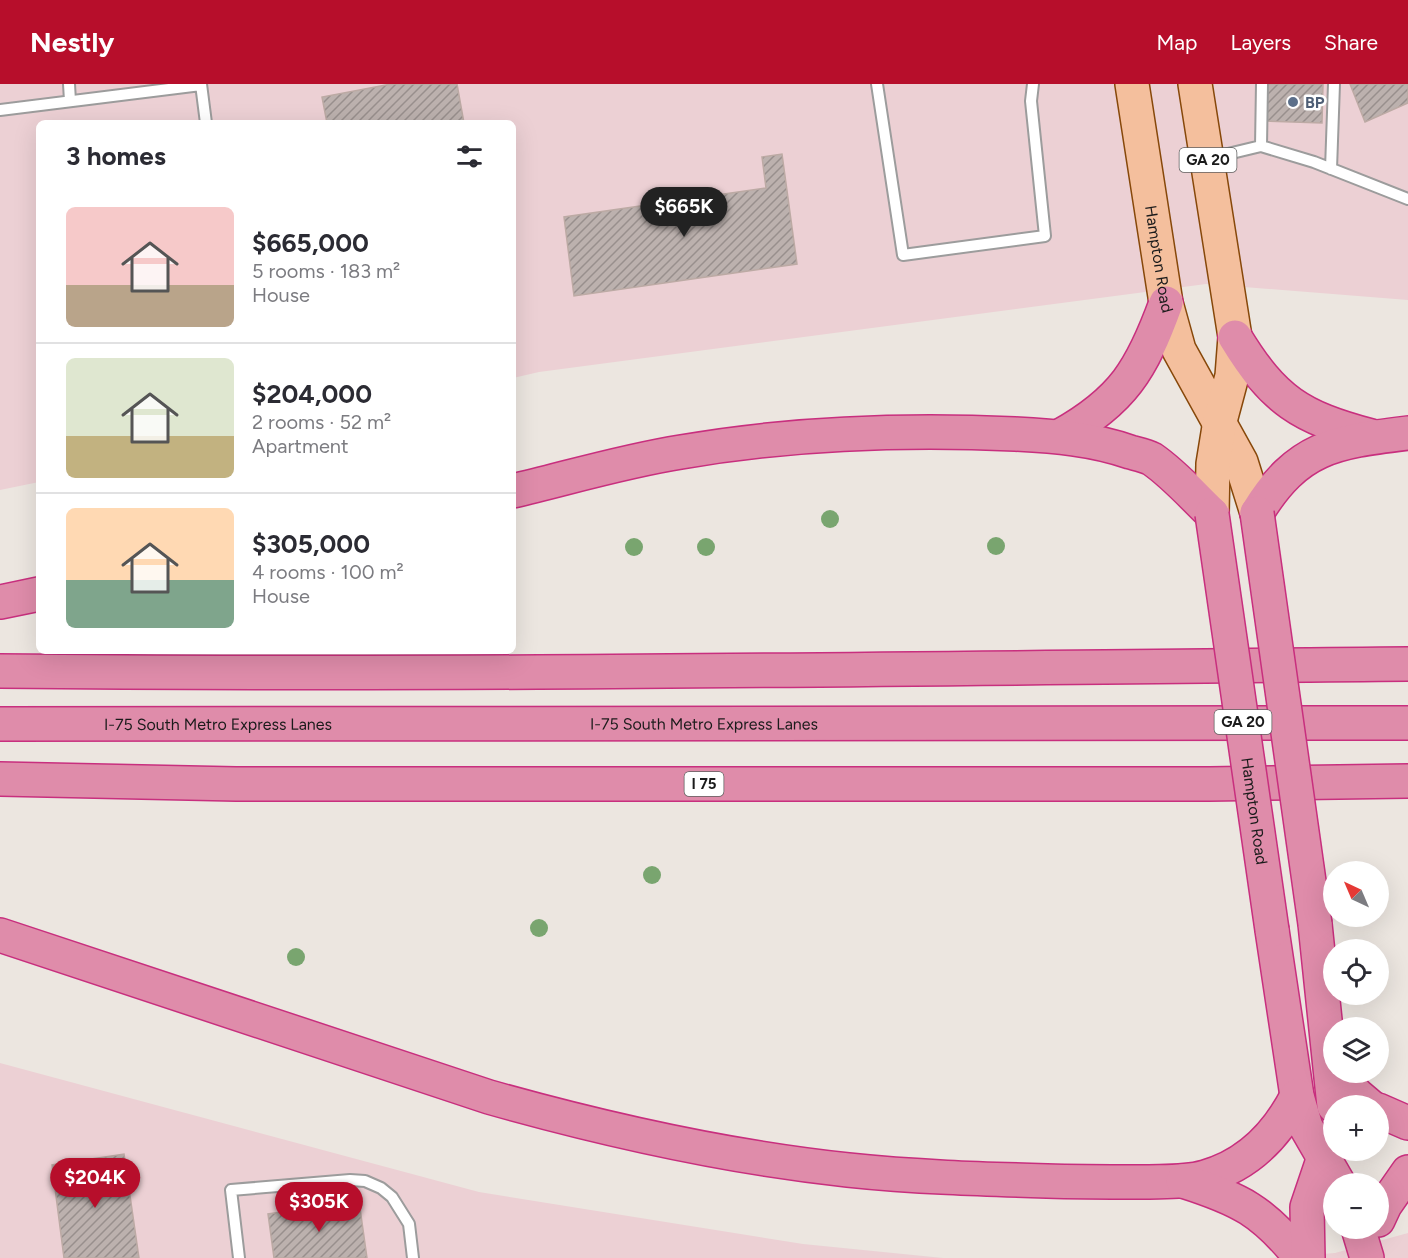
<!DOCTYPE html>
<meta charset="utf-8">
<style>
:root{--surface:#fff;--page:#f7f7f7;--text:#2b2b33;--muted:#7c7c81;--line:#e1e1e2;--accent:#b70e2b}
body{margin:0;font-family:Figtree,sans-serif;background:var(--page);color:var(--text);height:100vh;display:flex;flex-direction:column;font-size:22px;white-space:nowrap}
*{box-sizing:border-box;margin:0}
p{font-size:20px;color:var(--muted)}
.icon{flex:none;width:33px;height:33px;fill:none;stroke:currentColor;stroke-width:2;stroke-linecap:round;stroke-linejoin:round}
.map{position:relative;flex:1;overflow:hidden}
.panel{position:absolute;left:36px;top:36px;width:480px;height:534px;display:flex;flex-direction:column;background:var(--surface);border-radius:9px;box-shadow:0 6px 24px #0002}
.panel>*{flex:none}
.needle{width:39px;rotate:316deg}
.buttons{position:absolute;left:1323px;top:777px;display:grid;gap:12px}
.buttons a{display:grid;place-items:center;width:66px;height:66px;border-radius:50%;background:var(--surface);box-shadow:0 6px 24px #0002;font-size:30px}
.price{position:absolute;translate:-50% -51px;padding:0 14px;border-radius:21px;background:var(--accent);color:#fff;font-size:20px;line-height:39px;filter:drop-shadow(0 2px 3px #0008)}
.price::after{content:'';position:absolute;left:50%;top:36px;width:18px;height:14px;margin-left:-9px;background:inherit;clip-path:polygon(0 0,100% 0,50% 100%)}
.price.current{background:#222;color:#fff}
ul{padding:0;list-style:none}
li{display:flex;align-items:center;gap:18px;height:150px;padding:0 30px}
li+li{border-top:2px solid var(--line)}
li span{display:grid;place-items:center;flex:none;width:168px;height:120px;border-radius:9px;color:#555}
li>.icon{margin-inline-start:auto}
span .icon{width:72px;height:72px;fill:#fffc;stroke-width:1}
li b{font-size:26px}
h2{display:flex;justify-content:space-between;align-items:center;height:72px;padding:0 30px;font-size:26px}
header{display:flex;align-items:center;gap:36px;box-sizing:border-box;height:84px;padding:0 30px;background:var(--accent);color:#fff}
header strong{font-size:28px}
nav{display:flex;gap:33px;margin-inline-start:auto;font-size:21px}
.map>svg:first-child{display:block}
.commercial{fill:#ecd0d4}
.building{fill:url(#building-hatch);stroke:#bcaaa4;stroke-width:1.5}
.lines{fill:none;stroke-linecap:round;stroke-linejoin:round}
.lane-casing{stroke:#9c9c9c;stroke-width:14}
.primary-casing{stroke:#87480a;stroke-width:36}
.highway-casing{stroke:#c82f7e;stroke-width:36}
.lane{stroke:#fff;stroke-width:10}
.primary{stroke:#f4bf9d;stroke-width:33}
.highway{stroke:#df8caa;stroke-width:33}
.highway-bridge-casing{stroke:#c82f7e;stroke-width:36;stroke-linecap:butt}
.highway-bridge{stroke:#df8caa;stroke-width:33}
.tree{fill:#79a56f}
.service-dot{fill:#5c6f8a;stroke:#fff;stroke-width:2}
.labels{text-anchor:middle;stroke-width:5;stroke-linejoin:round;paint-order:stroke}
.shield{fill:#fff;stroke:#5f5f5f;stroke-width:1.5}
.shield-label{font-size:15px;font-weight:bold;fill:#1b1b1b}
.service-label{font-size:16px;font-weight:bold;fill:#4e5e75;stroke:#fff;text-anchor:start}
.street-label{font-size:16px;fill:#1b1b1b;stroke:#fff}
</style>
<header>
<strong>Nestly</strong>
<nav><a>Map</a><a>Layers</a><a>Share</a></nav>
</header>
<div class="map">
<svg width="1408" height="1174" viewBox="0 0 1408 1174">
<defs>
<pattern id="building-hatch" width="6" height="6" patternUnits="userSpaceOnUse" patternTransform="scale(1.5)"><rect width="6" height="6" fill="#bcb1ae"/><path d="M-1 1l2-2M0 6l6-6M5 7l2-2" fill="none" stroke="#988f8d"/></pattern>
</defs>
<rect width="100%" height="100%" fill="#ece6e0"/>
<path class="commercial" d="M0 0H1408V216L1206 200 539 288 513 294V39H39V398L0 406Z
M0 979 479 1108 803 1160 943 1174H0Z
M1408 1149V1174H1270L1335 1169Z"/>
<path class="building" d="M391 0H457L464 39H327L322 13Z
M1263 0H1323L1322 39 1262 37Z
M1350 0H1408V19L1365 38Z
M782 70 797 180 574 212 564 133 766 104 762 73Z
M124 1070 139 1174H64L52 1081Z
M359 1117 367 1174H274L268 1130Z"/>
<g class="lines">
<defs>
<path id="lane" d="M69 0 70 17
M201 0 206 39
M877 0 903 171 1045 152 1031 17 1033 0
M0 26 201 1
M1261 62 1262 0
M1211 74 1261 62 1314 78 1408 115
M1331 85 1334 0
M239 1174 231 1106 350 1096 365 1097 381 1104 392 1113 409 1140 413 1174"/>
<g id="primary">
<path id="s1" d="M1132 0 1166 219 1179 266 1241 378 1257 429"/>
<path d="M1195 0 1235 253 1232 292 1220 337 1213 380 1212 430"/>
</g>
<g id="highway">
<path d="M1235 253C1274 317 1300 333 1371 352"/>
<path d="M1060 352C1123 317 1142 285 1166 219"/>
<path d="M513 407C568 394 624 377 681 368 791 349 903 345 1015 350 1054 352 1093 355 1130 368 1137 370 1146 372 1152 375 1174 390 1193 412 1212 430"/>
<path d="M1257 429C1298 362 1335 358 1408 349"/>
<path d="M0 518 39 510"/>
<path d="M0 587C469 592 939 584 1408 580"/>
<path id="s2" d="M0 640 1408 639"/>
<path d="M0 695 236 700H1210L1408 697"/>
<path d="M1315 840 1334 1022"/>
<path d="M1272 846 1297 1012 1306 1043 1339 1100"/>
<path d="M0 851 489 1013C606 1046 726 1073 848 1086 914 1093 980 1095 1047 1097 1078 1098 1110 1098 1142 1098 1163 1097 1184 1099 1205 1093 1248 1081 1277 1051 1297 1012"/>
<path d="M1337 988 1357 1011 1370 1022"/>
<path d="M1378 1026 1408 1039"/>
<path d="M1183 1097C1240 1115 1263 1127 1301 1174"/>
<path d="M1378 1136 1385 1121 1408 1088"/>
<path d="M1358 1144 1367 1174"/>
<path d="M1308 1174 1307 1123 1328 1061"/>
</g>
</defs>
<use href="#lane" class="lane-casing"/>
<use href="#primary" class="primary-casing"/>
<use href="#highway" class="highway-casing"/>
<use href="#lane" class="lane"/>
<use href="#primary" class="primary"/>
<use href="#highway" class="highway"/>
<defs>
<g id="highway-bridge">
<path d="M1257 429 1315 840"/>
<path id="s3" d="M1212 430 1272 846"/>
</g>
</defs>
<use href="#highway-bridge" class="highway-bridge-casing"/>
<use href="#highway-bridge" class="highway-bridge"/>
</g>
<g class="tree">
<circle cx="830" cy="435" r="9"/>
<circle cx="996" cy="462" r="9"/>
<circle cx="634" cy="463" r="9"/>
<circle cx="706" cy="463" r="9"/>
<circle cx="652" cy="791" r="9"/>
<circle cx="539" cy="844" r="9"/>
<circle cx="296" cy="873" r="9"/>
</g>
<circle class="service-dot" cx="1293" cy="18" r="6"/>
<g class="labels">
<g class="shield">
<rect x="1179.5" y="64" width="57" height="24" rx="4.5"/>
<rect x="1214.5" y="626" width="57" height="24" rx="4.5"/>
<rect x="684.5" y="688" width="39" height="24" rx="4.5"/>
</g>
<g class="shield-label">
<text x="1208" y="81">GA 20</text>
<text x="1243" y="643">GA 20</text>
<text x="704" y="705">I 75</text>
</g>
<g class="service-label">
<text x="1305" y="24">BP</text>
</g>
<g class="street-label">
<text dy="6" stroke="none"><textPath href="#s1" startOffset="177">Hampton Road</textPath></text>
<text dy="6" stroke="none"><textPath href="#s2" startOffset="218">I-75 South Metro Express Lanes</textPath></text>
<text dy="6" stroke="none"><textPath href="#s2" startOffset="704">I-75 South Metro Express Lanes</textPath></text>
<text dy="6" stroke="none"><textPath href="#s3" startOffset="300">Hampton Road</textPath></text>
</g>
</g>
</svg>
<div class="buttons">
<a><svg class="needle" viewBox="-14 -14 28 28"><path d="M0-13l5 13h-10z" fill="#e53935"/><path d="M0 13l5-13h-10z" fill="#7c7c81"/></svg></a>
<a><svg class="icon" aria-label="locate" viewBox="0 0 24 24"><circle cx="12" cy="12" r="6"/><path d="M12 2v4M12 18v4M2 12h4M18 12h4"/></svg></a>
<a><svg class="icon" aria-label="layers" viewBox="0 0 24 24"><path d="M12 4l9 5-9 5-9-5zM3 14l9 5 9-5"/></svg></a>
<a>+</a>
<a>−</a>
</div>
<b class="price current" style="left:684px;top:154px">$665K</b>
<b class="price" style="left:95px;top:1125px">$204K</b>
<b class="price" style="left:319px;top:1149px">$305K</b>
<section class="panel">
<h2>3 homes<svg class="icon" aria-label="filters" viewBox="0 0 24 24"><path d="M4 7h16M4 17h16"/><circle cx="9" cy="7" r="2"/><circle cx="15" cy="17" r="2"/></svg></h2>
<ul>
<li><span style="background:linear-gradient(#f6c9c9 65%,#b9a48a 0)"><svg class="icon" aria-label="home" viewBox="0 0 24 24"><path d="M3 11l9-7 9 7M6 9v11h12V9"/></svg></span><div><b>$665,000</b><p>5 rooms · 183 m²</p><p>House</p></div></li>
<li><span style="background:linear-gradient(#dfe7d0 65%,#c2b280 0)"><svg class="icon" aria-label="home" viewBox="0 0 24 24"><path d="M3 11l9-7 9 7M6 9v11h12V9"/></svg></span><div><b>$204,000</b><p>2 rooms · 52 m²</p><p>Apartment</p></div></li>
<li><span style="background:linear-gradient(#ffd9b3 60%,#7fa58c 0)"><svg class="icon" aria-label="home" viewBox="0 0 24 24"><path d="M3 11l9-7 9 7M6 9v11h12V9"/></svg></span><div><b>$305,000</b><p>4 rooms · 100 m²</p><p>House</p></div></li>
</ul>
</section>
</div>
